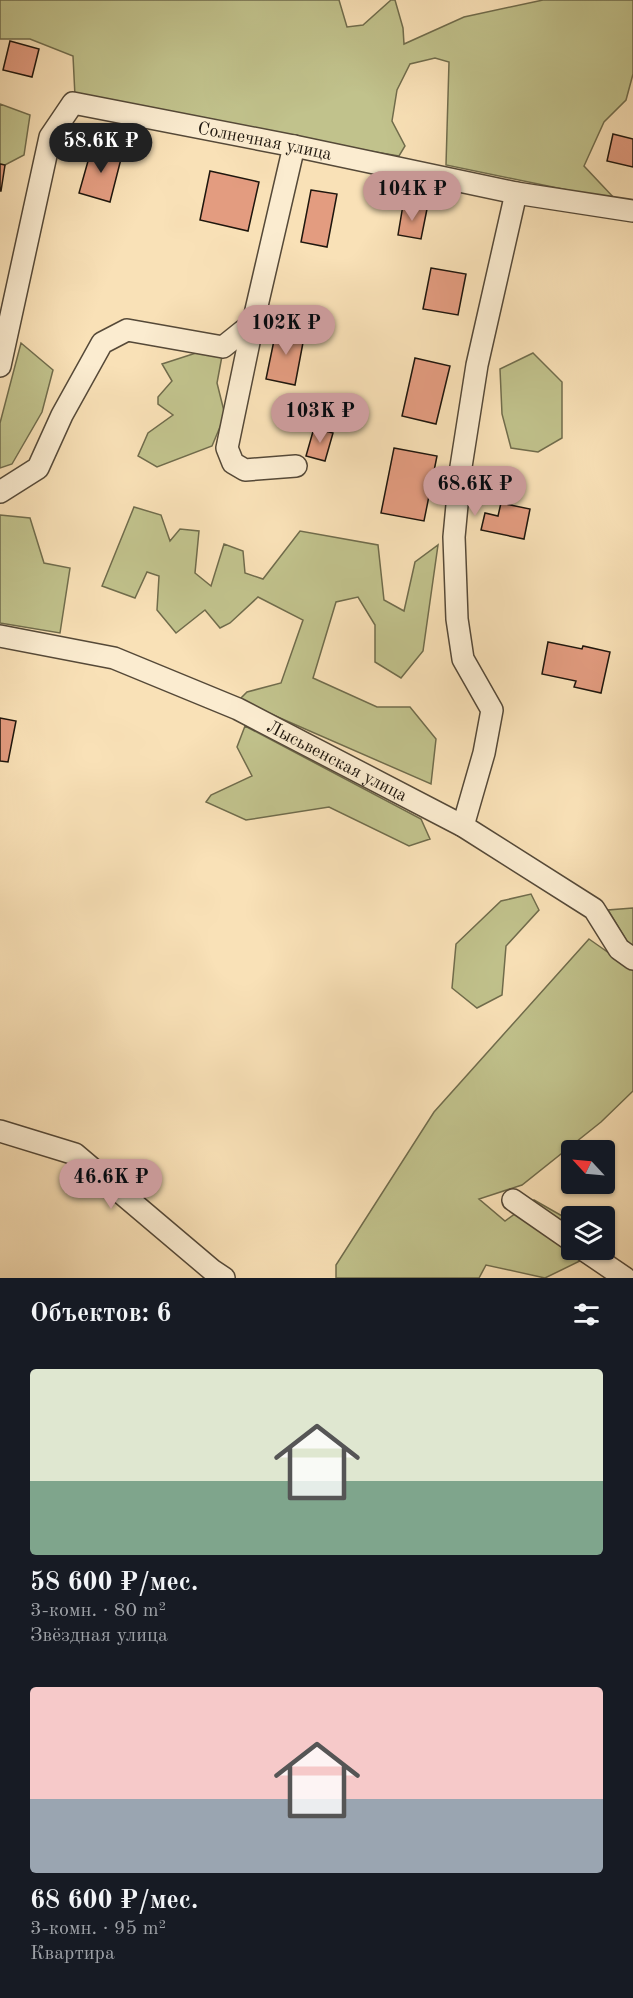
<!DOCTYPE html>
<html lang="ru">
<meta charset="utf-8">
<style>
:root{--surface:#171b24;--page:#242831;--text:#f1f3f6;--muted:#9ea1a6;--accent:#c59692}
body{margin:0;font-family:"Old Standard TT",serif;background:var(--page);color:var(--text);height:100vh;display:flex;flex-direction:column;font-size:22px;white-space:nowrap}
*{box-sizing:border-box;margin:0}
p{font-size:20px;color:var(--muted)}
.icon{flex:none;width:33px;height:33px;fill:none;stroke:currentColor;stroke-width:2;stroke-linecap:round;stroke-linejoin:round}
.map{position:relative;height:1278px;overflow:hidden}
.side{display:flex;flex-direction:column;background:var(--surface);flex:1}
.side>*{flex:none}
.needle{width:39px;rotate:296deg}
.controls{position:absolute;left:561px;top:1140px;display:grid;gap:12px}
.controls a{display:grid;place-items:center;width:54px;height:54px;border-radius:6px;background:var(--surface);box-shadow:0 2px 4px #0004;font-size:30px}
.price{position:absolute;translate:-50% -51px;padding:0 14px;border-radius:21px;background:var(--accent);color:#111;font-size:20px;line-height:39px;filter:drop-shadow(0 2px 3px #0008)}
.price::after{content:'';position:absolute;left:50%;top:36px;width:18px;height:14px;margin-left:-9px;background:inherit;clip-path:polygon(0 0,100% 0,50% 100%)}
.price.on{background:#222;color:#fff}
ul{padding:0;list-style:none}
li{display:grid;align-content:center;gap:12px;height:318px;padding:0 30px}
li span{display:grid;place-items:center;height:186px;border-radius:6px;color:#555}
li>.icon{margin-inline-start:auto}
span .icon{width:108px;height:108px;fill:#fffc;stroke-width:1}
li b{font-size:26px}
h2{display:flex;justify-content:space-between;align-items:center;height:72px;padding:0 30px;font-size:26px}
.map>svg:first-child{display:block}
.green{fill:#c1c28c;stroke:#706c4c;stroke-width:1.5}
.building{fill:#e39c80;stroke:#1e160d;stroke-width:1.5}
.lines{fill:none;stroke-linecap:round;stroke-linejoin:round}
.minor-casing{stroke:#554938;stroke-width:24}
.minor{stroke:#fbecd0;stroke-width:21}
.labels{text-anchor:middle;stroke-width:5;stroke-linejoin:round;paint-order:stroke}
.street-label{font-size:18px;fill:#1e160d;stroke:#fbecd0}
</style>
<div class="map">
<svg width="633" height="1278" viewBox="0 0 633 1278">
<rect width="100%" height="100%" fill="#f9e1b7"/>
<filter id="stains"><feTurbulence type="fractalNoise" baseFrequency=".00333" numOctaves="4"/><feColorMatrix values="0 0 0 0 .2 0 0 0 0 .09 0 0 0 0 .02 0 0 0 .5 -.17"/></filter>
<radialGradient id="worn" r=".72"><stop offset=".6" stop-color="#630" stop-opacity="0"/><stop offset="1" stop-color="#630" stop-opacity=".3"/></radialGradient>
<path class="green" d="M0 0H339L347 27 363 25 391 0H395L403 28 404 44 464 17 543 0H633V74L626 100 604 122 584 166 616 200 446 165 449 62 435 58 410 64 397 90 392 121 405 146 399 156 209 124 75 96 73 56 30 39H0Z
M0 104 30 115 24 155 5 165 0 164Z
M21 343 53 370 42 412 12 464 0 468V423Z
M199 352 222 356 217 383 225 415 212 446 157 467 138 456 148 433 173 415 158 404V397L172 381 162 364Z
M533 353 562 382V438L538 452 511 448 502 414 500 369Z
M134 507 161 515 170 541 180 529 199 531 195 573 211 586 224 544 243 551 245 573 263 579 300 531 378 545 384 600 404 611 415 562 438 545 423 651 401 678 375 662V625L358 597 336 602 313 678 377 707H410L436 739 431 784 239 700 247 692 281 683 303 620 258 597 230 623 220 628 205 610 176 633 157 610 159 576 147 572 135 598 102 586Z
M0 515 30 518 44 563 70 568 60 633 0 623Z
M245 726 421 819 430 839 409 846 329 807 246 820 206 802 211 795 252 776 237 747Z
M531 894 539 910 506 946 502 995 477 1008 452 988 456 944 501 901Z
M633 908V946L628 943 608 910Z
M589 939 633 970V1091L601 1122 522 1185 479 1199 505 1221 534 1200 571 1221 572 1250 586 1258 545 1278 486 1265 479 1278H336V1265L434 1112Z"/>
<path class="building" d="M10 41 39 49 32 77 3 70Z
M613 134 633 139V167L607 161Z
M92 147 122 155 110 202 79 193Z
M0 164 5 165 1 191H0Z
M210 171 259 182 248 231 200 220Z
M311 190 337 194 327 247 301 242Z
M403 205 427 209 421 239 398 235Z
M431 268 466 274 458 315 423 309Z
M277 326 305 332 295 385 266 379Z
M415 358 450 366 436 424 402 416Z
M314 428 333 433 325 461 306 456Z
M394 448 437 456 424 521 381 513Z
M501 503 530 509 524 539 481 530 485 513 498 516Z
M548 642 582 649 583 646 610 652 601 693 574 687 576 681 542 674Z
M0 718 16 721 8 762 0 761Z"/>
<g class="lines">
<defs>
<g id="minor">
<path d="M253 323 227 448 233 463 245 470 296 466"/>
<path id="s1" d="M0 366 50 137 73 103 294 146 516 193 633 211"/>
<path d="M0 492 38 468 62 415 102 343 127 330 223 347 253 323 294 146"/>
<path id="s2" d="M0 636 114 658 238 709 463 826 594 909 619 949 633 959"/>
<path d="M463 826 484 753 492 710 463 659 457 619 454 537 460 473 477 365 516 193"/>
<path d="M0 1131 75 1154 212 1270 224 1278"/>
<path d="M513 1200 572 1241"/>
<path d="M584 1250 625 1278"/>
</g>
</defs>
<use href="#minor" class="minor-casing"/>
<use href="#minor" class="minor"/>
</g>
<g class="labels">
<g class="street-label">
<text dy="6" stroke="none"><textPath href="#s1" startOffset="471">Солнечная улица</textPath></text>
<text dy="6" stroke="none"><textPath href="#s2" startOffset="362">Лысьвенская улица</textPath></text>
</g>
</g>
<rect width="100%" height="100%" filter="url(#stains)"/>
<rect width="100%" height="100%" fill="url(#worn)"/>
</svg>
<div class="controls">
<a><svg class="needle" viewBox="-14 -14 28 28"><path d="M0-13l5 13h-10z" fill="#e53935"/><path d="M0 13l5-13h-10z" fill="#9ea1a6"/></svg></a>
<a><svg class="icon" aria-label="layers" viewBox="0 0 24 24"><path d="M12 4l9 5-9 5-9-5zM3 14l9 5 9-5"/></svg></a>
</div>
<b class="price on" style="left:101px;top:174px">58.6K ₽</b>
<b class="price" style="left:412px;top:222px">104K ₽</b>
<b class="price" style="left:286px;top:356px">102K ₽</b>
<b class="price" style="left:320px;top:444px">103K ₽</b>
<b class="price" style="left:475px;top:517px">68.6K ₽</b>
<b class="price" style="left:111px;top:1210px">46.6K ₽</b>
</div>
<section class="side">
<h2>Объектов: 6<svg class="icon" aria-label="filters" viewBox="0 0 24 24"><path d="M4 7h16M4 17h16"/><circle cx="9" cy="7" r="2"/><circle cx="15" cy="17" r="2"/></svg></h2>
<ul>
<li><span style="background:linear-gradient(#dfe7d0 60%,#7fa58c 0)"><svg class="icon" aria-label="home" viewBox="0 0 24 24"><path d="M3 11l9-7 9 7M6 9v11h12V9"/></svg></span><div><b>58 600 ₽/мес.</b><p>3-комн. · 80 m²</p><p>Звёздная улица</p></div></li>
<li><span style="background:linear-gradient(#f6c9c9 60%,#9aa5b1 0)"><svg class="icon" aria-label="home" viewBox="0 0 24 24"><path d="M3 11l9-7 9 7M6 9v11h12V9"/></svg></span><div><b>68 600 ₽/мес.</b><p>3-комн. · 95 m²</p><p>Квартира</p></div></li>
</ul>
</section>
